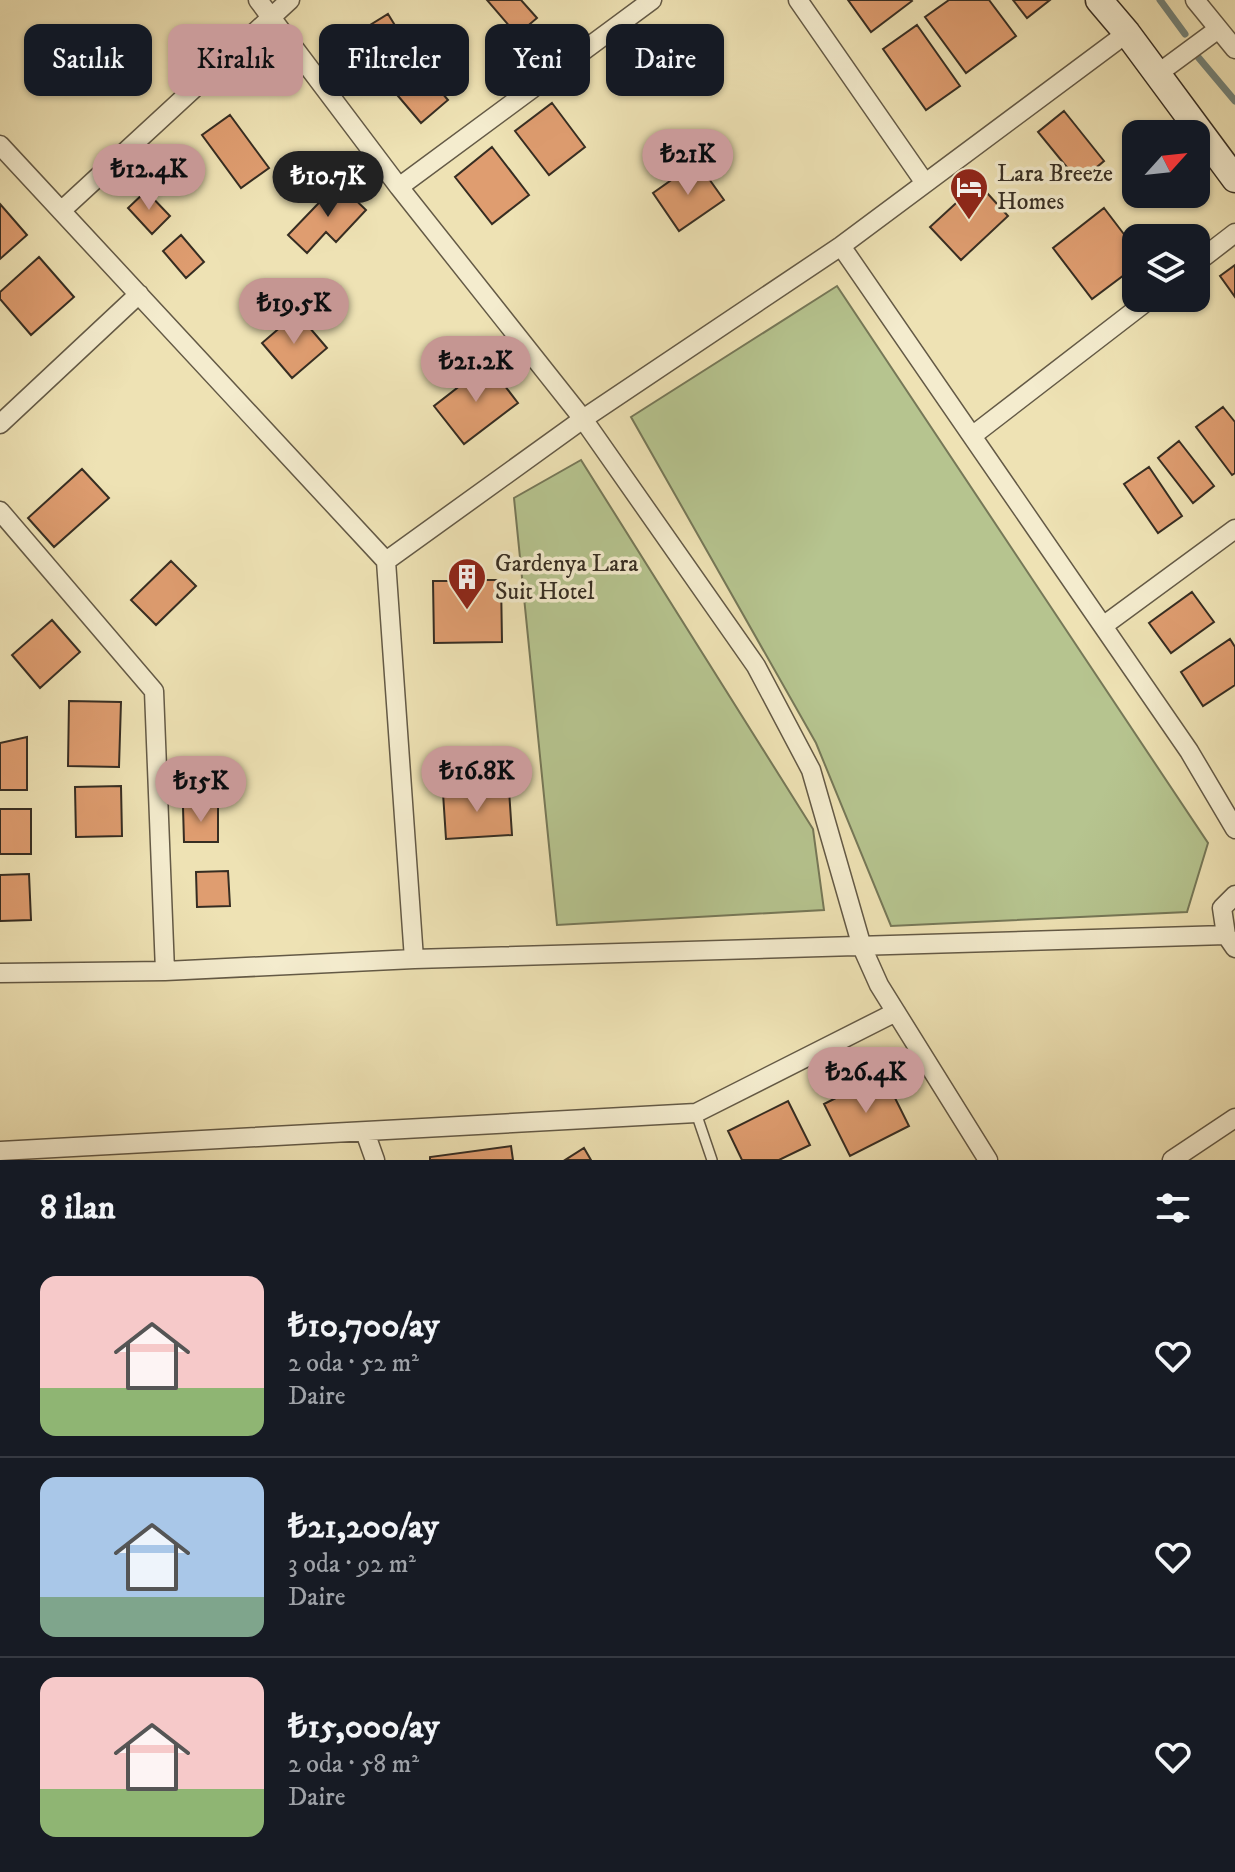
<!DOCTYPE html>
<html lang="tr">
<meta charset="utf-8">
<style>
:root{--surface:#171b24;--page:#242831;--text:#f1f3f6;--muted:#9ea1a6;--line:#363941;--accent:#c59692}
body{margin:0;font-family:"IM FELL DW Pica",serif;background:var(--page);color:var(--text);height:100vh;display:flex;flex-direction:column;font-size:30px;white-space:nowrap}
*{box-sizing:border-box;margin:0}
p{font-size:26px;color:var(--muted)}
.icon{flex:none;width:44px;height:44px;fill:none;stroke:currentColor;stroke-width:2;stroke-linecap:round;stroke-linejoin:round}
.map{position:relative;height:1160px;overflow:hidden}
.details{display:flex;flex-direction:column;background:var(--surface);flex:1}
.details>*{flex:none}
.top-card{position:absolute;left:24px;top:24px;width:800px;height:72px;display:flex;gap:16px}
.needle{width:52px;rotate:63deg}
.controls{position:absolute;left:1122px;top:120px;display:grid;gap:16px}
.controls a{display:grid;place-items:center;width:88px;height:88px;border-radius:16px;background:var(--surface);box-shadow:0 2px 6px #0004;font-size:40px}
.price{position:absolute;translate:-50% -68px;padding:0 18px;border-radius:28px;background:var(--accent);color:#111;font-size:26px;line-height:52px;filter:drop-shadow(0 2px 4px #0008)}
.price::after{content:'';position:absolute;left:50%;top:48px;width:24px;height:18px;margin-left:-12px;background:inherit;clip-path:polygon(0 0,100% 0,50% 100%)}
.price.on{background:#222;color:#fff}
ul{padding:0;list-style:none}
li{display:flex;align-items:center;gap:24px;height:200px;padding:0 40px}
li+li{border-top:2px solid var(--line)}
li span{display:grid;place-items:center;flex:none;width:224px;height:160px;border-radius:16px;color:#555}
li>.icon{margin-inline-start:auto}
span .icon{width:96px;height:96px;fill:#fffc;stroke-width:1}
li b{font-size:34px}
h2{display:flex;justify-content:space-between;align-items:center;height:96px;padding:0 40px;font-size:34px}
.chip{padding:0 28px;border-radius:16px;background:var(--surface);box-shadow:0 2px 6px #0004;font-size:28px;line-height:72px}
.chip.on{background:var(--accent);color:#111}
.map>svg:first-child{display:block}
.green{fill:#b6c48f;stroke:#767858;stroke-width:2}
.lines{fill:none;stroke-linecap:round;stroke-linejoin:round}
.stream{stroke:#73837a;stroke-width:7}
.building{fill:#df9d70;stroke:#362d22;stroke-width:2}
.lane-casing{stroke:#645a46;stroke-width:12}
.street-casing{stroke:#645a46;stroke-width:21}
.secondary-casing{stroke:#362d22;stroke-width:29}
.lane{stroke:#f4ecce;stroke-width:9}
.street{stroke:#f4ecce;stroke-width:18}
.secondary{stroke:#f4ecce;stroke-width:26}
.labels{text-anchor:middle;stroke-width:7;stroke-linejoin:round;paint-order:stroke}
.poi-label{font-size:24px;fill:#362d22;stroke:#f4ecce;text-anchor:start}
</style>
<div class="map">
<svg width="1235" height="1160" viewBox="0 0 1235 1160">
<rect width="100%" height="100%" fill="#eee2b4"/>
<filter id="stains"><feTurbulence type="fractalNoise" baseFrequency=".0025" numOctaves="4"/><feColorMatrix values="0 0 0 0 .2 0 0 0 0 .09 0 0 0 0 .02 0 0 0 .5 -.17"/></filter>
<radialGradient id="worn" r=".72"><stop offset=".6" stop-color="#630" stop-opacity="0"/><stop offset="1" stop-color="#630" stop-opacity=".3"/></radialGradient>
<path class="green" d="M837 286 1208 843 1187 912 891 926 816 743 631 417Z
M581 460 813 829 824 910 557 925 514 498Z"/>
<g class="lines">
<path class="stream" d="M1160 0 1185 34
M1198 57 1235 101"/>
</g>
<path class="building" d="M487 0H521L537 18 517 35Z
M848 0H911L912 1 871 32Z
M949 0H989L1016 36 966 73 925 17Z
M1013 0H1050L1027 18Z
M388 14 415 58 376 81 349 38Z
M917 25 960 86 926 110 883 49Z
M420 67 448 100 421 123 393 90Z
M552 103 585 147 549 175 515 131Z
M1064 111 1104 161 1079 182 1038 132Z
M230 115 269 168 241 188 202 135Z
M492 147 529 195 492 224 455 177Z
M697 162 724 200 679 231 653 193Z
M338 183 366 210 336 242 326 232 307 253 288 235Z
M978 183 1008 216 961 260 930 227Z
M146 191 170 216 152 234 128 208Z
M0 204 27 235 0 259Z
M1104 208 1136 250V266L1092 299 1053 248Z
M181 235 204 262 186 278 163 251Z
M39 257 74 297 31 335 0 299V292Z
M1235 265V297L1220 276Z
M297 313 327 348 292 378 262 343Z
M488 364 518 403 464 444 434 406Z
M1223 407 1235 422V473L1232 475 1196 427Z
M1179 441 1214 486 1193 503 1158 458Z
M1149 467 1182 516 1158 533 1124 484Z
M82 469 109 498 54 547 28 518Z
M171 561 196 586 156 625 131 600Z
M469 561 481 580H501L502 642 434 643 433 581H450Z
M1192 592 1214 622 1171 653 1149 623Z
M52 620 80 652 40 688 12 655Z
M1230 639 1235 647V685L1203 706 1181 672Z
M69 701 121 702 119 767 68 766Z
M27 737V790H0V743Z
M121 786 122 836 76 837 75 787Z
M509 790 512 835 446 839 443 793Z
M218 806V842H184L183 807Z
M0 809H31V854H0Z
M228 871 230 906 197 907 196 872Z
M29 874 31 920 0 921V875Z
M883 1074 909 1126 850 1156 824 1104Z
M788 1101 810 1145 779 1160H742L728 1131Z
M511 1146 513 1160H430V1157Z
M584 1148 591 1160H565Z"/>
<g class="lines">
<defs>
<path id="lane" d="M696 1113 712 1160"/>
<path id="street" d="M258 0 399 187 583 419 756 666 811 770 862 947 879 985 988 1160
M798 0 925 183
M1195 0 1235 49
M1156 75 1217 30
M0 145 386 561 414 959
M399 187 652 0
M61 211 290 0
M841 246 1189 751 1235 829
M1196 263 1235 233
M0 424 139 294
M972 436 1151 298
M0 511 154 691 165 971
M386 561 583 419 841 246 1127 33
M1103 626 1235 529
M1235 895 1222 908 1226 935 1235 948
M0 973 165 971 414 959 1226 935
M365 1132 375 1160
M0 1151 696 1113 896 1012
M1172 1160 1235 1118"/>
<path id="secondary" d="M1099 0 1127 33 1235 179"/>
</defs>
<use href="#lane" class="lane-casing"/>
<use href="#street" class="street-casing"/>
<use href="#secondary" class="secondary-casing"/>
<use href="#lane" class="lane"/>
<use href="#street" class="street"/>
<use href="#secondary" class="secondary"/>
</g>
<defs>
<symbol id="hotel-pin" viewBox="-11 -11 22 30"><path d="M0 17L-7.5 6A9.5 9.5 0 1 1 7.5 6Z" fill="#8f2418" stroke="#f4ecce"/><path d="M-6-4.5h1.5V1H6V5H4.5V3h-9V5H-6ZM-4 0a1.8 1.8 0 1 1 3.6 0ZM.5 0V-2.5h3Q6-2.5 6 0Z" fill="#fff"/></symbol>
<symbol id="building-pin" viewBox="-11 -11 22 30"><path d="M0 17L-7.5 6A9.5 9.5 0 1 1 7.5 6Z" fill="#8f2418" stroke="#f4ecce"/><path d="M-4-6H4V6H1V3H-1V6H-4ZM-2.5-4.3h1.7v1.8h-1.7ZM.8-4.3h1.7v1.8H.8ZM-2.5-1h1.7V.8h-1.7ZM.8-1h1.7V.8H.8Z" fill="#fff"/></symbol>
</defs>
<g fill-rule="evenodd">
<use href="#hotel-pin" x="947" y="165" width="44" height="60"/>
<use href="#building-pin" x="445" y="555" width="44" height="60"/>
</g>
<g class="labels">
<g class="poi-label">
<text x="997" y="181">Lara Breeze<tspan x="997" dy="28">Homes</tspan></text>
<text x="495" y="571">Gardenya Lara<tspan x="495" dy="28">Suit Hotel</tspan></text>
</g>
</g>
<rect width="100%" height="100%" filter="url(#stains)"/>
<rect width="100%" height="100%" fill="url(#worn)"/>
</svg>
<div class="controls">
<a><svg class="needle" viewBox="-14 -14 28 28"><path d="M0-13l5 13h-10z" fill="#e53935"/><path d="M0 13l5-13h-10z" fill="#9ea1a6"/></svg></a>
<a><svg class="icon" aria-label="layers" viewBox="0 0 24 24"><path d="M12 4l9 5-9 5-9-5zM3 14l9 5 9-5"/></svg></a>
</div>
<b class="price" style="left:688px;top:197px">₺21K</b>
<b class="price" style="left:149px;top:212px">₺12.4K</b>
<b class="price on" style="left:328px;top:219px">₺10.7K</b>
<b class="price" style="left:294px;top:346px">₺19.5K</b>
<b class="price" style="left:476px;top:404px">₺21.2K</b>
<b class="price" style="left:477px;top:814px">₺16.8K</b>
<b class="price" style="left:201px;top:824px">₺15K</b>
<b class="price" style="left:866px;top:1115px">₺26.4K</b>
<div class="top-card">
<a class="chip">Satılık</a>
<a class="chip on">Kiralık</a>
<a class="chip">Filtreler</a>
<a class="chip">Yeni</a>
<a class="chip">Daire</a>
</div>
</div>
<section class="details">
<h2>8 ilan<svg class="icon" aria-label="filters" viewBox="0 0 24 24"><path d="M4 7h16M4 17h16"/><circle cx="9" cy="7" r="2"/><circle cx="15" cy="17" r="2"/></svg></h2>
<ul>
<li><span style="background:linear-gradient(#f6c9c9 70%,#8fb573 0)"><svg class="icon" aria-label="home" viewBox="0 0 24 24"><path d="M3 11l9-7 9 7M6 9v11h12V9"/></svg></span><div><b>₺10,700/ay</b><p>2 oda · 52 m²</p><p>Daire</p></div><svg class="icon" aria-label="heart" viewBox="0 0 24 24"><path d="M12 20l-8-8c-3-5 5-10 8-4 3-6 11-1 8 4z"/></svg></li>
<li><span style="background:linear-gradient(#a9c7e8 75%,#7fa58c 0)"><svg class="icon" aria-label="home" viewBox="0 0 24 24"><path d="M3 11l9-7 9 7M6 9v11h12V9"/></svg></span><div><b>₺21,200/ay</b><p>3 oda · 92 m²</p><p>Daire</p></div><svg class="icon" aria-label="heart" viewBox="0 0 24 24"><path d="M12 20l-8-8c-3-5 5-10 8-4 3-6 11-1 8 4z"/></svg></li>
<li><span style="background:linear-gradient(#f6c9c9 70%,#8fb573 0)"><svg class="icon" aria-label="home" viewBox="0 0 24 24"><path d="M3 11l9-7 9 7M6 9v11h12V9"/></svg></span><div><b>₺15,000/ay</b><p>2 oda · 58 m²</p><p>Daire</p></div><svg class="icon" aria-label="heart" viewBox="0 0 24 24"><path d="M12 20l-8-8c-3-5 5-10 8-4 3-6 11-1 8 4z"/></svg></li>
</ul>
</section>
